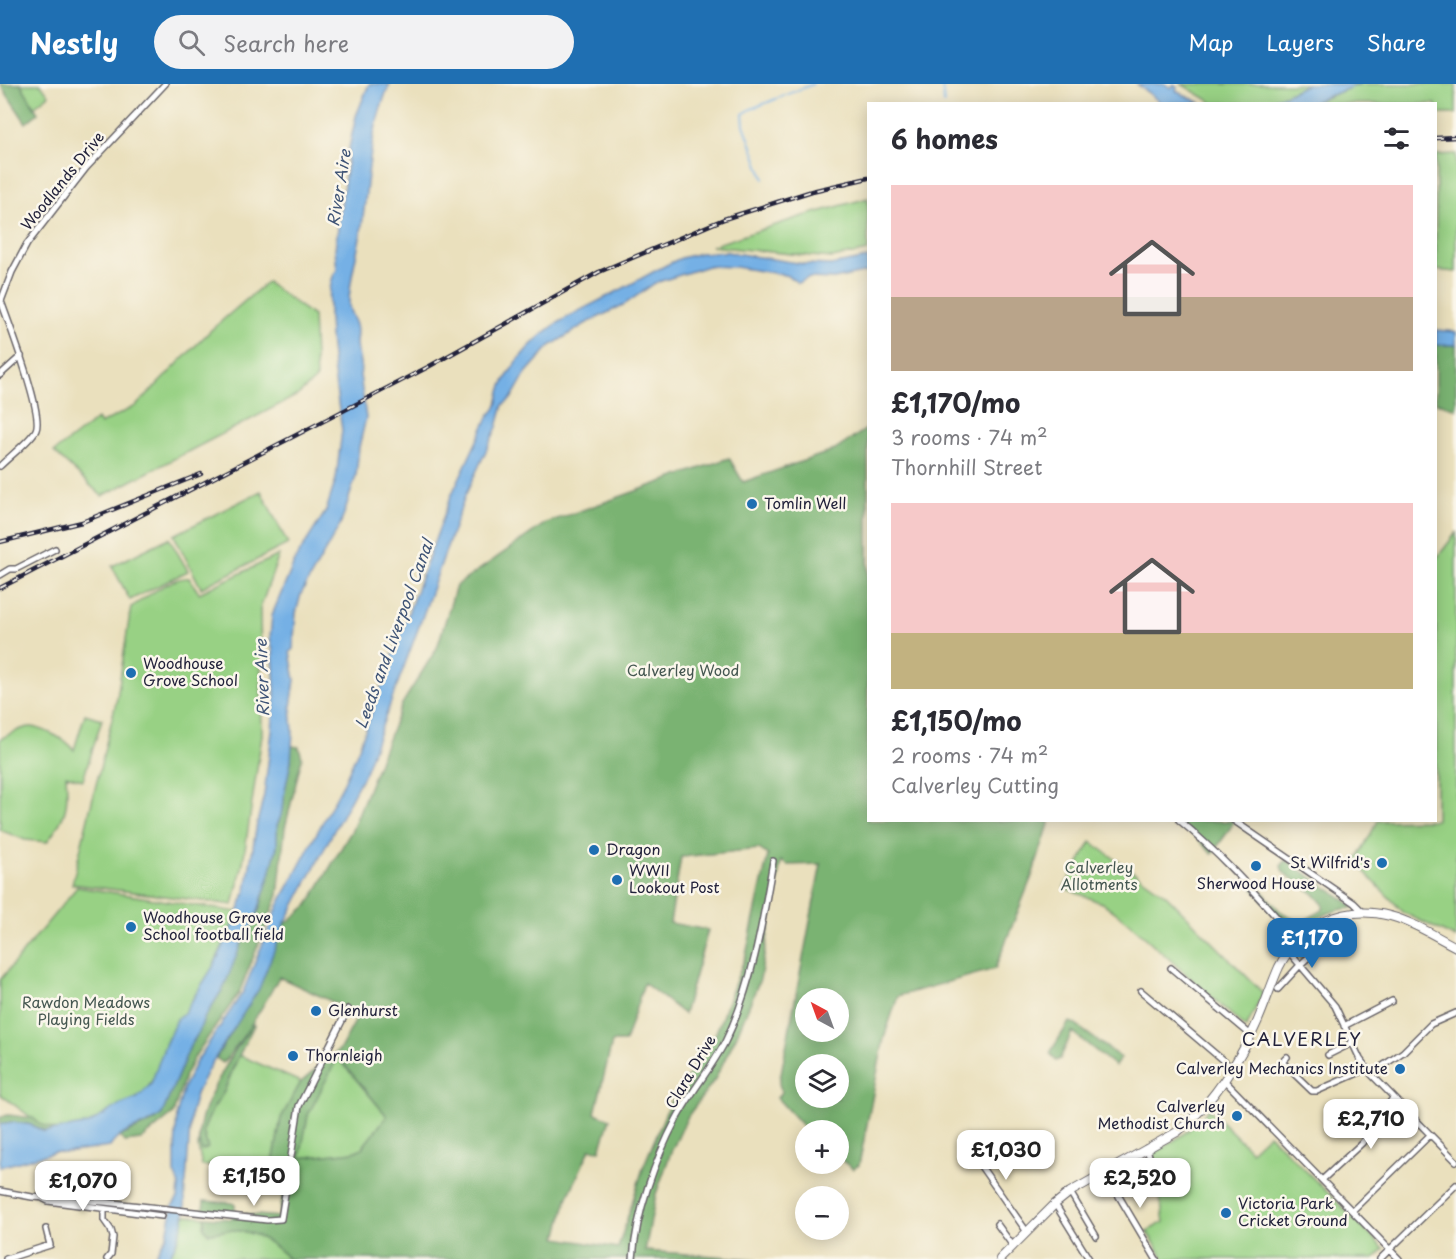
<!DOCTYPE html>
<meta charset="utf-8">
<style>
:root{--surface:#fff;--page:#f2f2f3;--text:#2b2b33;--muted:#7c7c81;--accent:#1f6fb2}
body{margin:0;font-family:"Playpen Sans",sans-serif;background:var(--page);color:var(--text);height:100vh;display:flex;flex-direction:column;font-size:22px;white-space:nowrap}
*{box-sizing:border-box;margin:0}
p{font-size:20px;color:var(--muted)}
.icon{flex:none;width:33px;height:33px;fill:none;stroke:currentColor;stroke-width:2;stroke-linecap:round;stroke-linejoin:round}
.map{position:relative;flex:1;overflow:hidden}
.details{position:absolute;left:867px;top:18px;width:570px;height:720px;display:flex;flex-direction:column;background:var(--surface);border-radius:0px;box-shadow:0 3px 15px #0003}
.details>*{flex:none}
.needle{width:39px;rotate:319deg}
.fabs{position:absolute;left:795px;top:904px;display:grid;gap:12px}
.fabs a{display:grid;place-items:center;width:54px;height:54px;border-radius:50%;background:var(--surface);box-shadow:0 3px 15px #0003;font-size:30px}
.price{position:absolute;translate:-50% -51px;padding:0 14px;border-radius:12px;background:#fff;color:#222;font-size:20px;line-height:39px;filter:drop-shadow(0 2px 3px #0008)}
.price::after{content:'';position:absolute;left:50%;top:36px;width:18px;height:14px;margin-left:-9px;background:inherit;clip-path:polygon(0 0,100% 0,50% 100%)}
.price.selected{background:var(--accent);color:#fff}
ul{padding:0;list-style:none}
li{display:grid;align-content:center;gap:12px;height:318px;padding:0 24px}
li span{display:grid;place-items:center;height:186px;border-radius:0px;color:#555}
li>.icon{margin-inline-start:auto}
span .icon{width:108px;height:108px;fill:#fffc;stroke-width:1}
li b{font-size:26px}
h2{display:flex;justify-content:space-between;align-items:center;height:72px;padding:0 24px;font-size:26px}
header{display:flex;align-items:center;gap:36px;box-sizing:border-box;height:84px;padding:0 30px;background:var(--accent);color:#fff}
header strong{font-size:28px}
nav{display:flex;gap:33px;margin-inline-start:auto;font-size:21px}
.search{width:420px;height:54px;background:var(--page);display:flex;align-items:center;gap:15px;box-sizing:border-box;padding:0 21px;border-radius:33px;color:var(--muted);font-size:22px}
.map>svg:first-child{display:block}
.green{fill:#98d184;stroke:#5d7a60;stroke-width:1.5}
.forest{fill:#7ab372;stroke:#4e6a56;stroke-width:1.5;fill-rule:evenodd}
.water{fill:#74b0e5;stroke:#4b6990;stroke-width:1.5}
.lines{fill:none;stroke-linecap:round;stroke-linejoin:round}
.stream{stroke:#74b0e5;stroke-width:2}
.minor-casing{stroke:#686468;stroke-width:8}
.primary-casing{stroke:#686468;stroke-width:10}
.minor{stroke:#fff;stroke-width:5}
.primary{stroke:#fff;stroke-width:8}
.rail-casing{stroke:#22223b;stroke-width:4.5}
.rail{stroke:#fbf7ec;stroke-width:2;stroke-dasharray:7;stroke-linecap:butt}
.poi-dot{fill:#1f6fb2;stroke:#fbf7ec;stroke-width:2}
.labels{text-anchor:middle;stroke-width:5;stroke-linejoin:round;paint-order:stroke}
.street-label{font-size:15px;fill:#22223b;stroke:#fbf7ec}
.poi-label{font-size:15px;fill:#22223b;stroke:#fbf7ec;text-anchor:start}
.park-label{font-size:15px;fill:#455751;stroke:#fbf7ec}
.water-label{font-size:16px;font-style:italic;fill:#3f5476;stroke:#fbf7ec}
.quarter-label{font-size:18px;letter-spacing:1.5px;fill:#22223b;stroke:#fbf7ec}
</style>
<header>
<strong>Nestly</strong>
<div class="search"><svg class="icon" aria-label="search" viewBox="0 0 24 24"><circle cx="10" cy="10" r="6"/><path d="M15 15l6 6"/></svg>Search here</div>
<nav><a>Map</a><a>Layers</a><a>Share</a></nav>
</header>
<div class="map">
<svg width="1456" height="1175" viewBox="0 0 1456 1175">
<rect width="100%" height="100%" fill="#fbf7ec"/>
<filter id="ink" filterUnits="userSpaceOnUse"><feTurbulence type="fractalNoise" baseFrequency=".0167" numOctaves="2"/><feDisplacementMap in="SourceGraphic" scale="12" xChannelSelector="R" yChannelSelector="G"/><feConvolveMatrix kernelMatrix="1 2 1 2 8 2 1 2 1" color-interpolation-filters="sRGB"/></filter>
<filter id="wash" filterUnits="userSpaceOnUse"><feTurbulence type="fractalNoise" baseFrequency=".008" numOctaves="4" result="noise"/><feDisplacementMap in="SourceGraphic" scale="24" xChannelSelector="R" yChannelSelector="G"/><feGaussianBlur stdDeviation="1.35" result="paint"/><feColorMatrix in="noise" values="0 0 0 0 0 0 0 0 0 0 0 0 0 0 0 0 0 1.4 0 .05"/><feComposite in="paint" operator="in"/></filter>
<g filter="url(#wash)">
<rect width="100%" height="100%" fill="#eae0bd"/>
<path class="green" d="M16 0H41L49 11 34 23Z
M1181 0H1307L1285 11 1262 20 1213 19Z
M1360 0H1456V30H1436V20H1310Z
M1456 70V188L1436 186V71Z
M868 114V167L832 174 711 162 800 133Z
M267 198 313 232 316 295 298 311 102 412 54 368 97 335 100 340 136 322 211 246Z
M261 407 288 460 201 504 174 451Z
M1456 449V854L1404 829 1355 778 1378 737 1436 736V475Z
M169 454 188 487 130 516 112 482Z
M279 471 260 525 262 651 243 779 233 821 72 800 117 614 131 523C146 514 172 492 189 494L199 509Z
M85 630 102 635 83 696 66 691C69 724 66 733 47 758L25 756 0 746V655C9 651 22 642 32 643 44 645 68 656 74 666Z
M1091 758 1166 811 1263 909 1246 944 1127 837 1104 820 1064 804Z
M77 803 238 828 213 883 184 929 177 935 165 961 155 991 146 1007 137 1014 119 1021 89 1040 56 1046 40 1040 0 1010V896Z
M239 971 301 998 281 1034 273 1080 249 1085 248 1095 239 1092 238 1083 211 1080V1082H202L198 1063 200 1042V1062L203 1047 212 1026 224 1008Z
M337 973 387 1032 362 1064 354 1068 299 1074 308 1031Z
M1209 1025 1251 1067 1269 1050 1384 1165 1374 1175H1164L1147 1147 1164 1138 1153 1070C1176 1056 1192 1046 1209 1025Z
M185 1131 205 1133 204 1144 208 1149C215 1149 224 1146 231 1146 253 1146 274 1160 289 1175H173L170 1172 177 1158Z"/>
<path class="forest" d="M0 0H21L38 29 26 39Z
M1436 261H1456V325L1436 318Z
M868 344V736L1050 737 1032 792 995 885 898 912 884 954 859 1081 853 1085 839 1074 838 1047H807L777 1014 782 1008 779 1000 821 780 787 781 781 777 760 895 737 951 715 995 688 1032 671 1068 656 1110 645 1167 757 1175H576L548 1172 547 1175H289C274 1160 253 1146 231 1146 224 1146 215 1149 208 1149L204 1144 205 1133 232 1135 234 1129 203 1126 204 1117 233 1119 235 1121V1129L279 1133 283 1111 285 1080H273L281 1034 301 998 340 965 359 930 279 893C263 923 245 953 223 979L216 974 232 948 284 841 308 821 352 746 402 620 437 564 456 502 546 439 729 374 743 398 835 366ZM759 765 768 771 746 871 715 951 669 1021 644 1081 618 1164 557 1154 567 1115 590 1065 600 1066 610 1035 595 1029 612 958H625L644 899 684 930 708 846 670 839 681 773ZM806 915H838V948H806ZM338 973 387 1032 362 1064 354 1068 300 1074 308 1031ZM806 981H838V1014H806Z
M291 662 299 663 302 674 285 744 278 811 239 909 197 969 185 991 173 1030 141 1056 125 1058 119 1053 154 1037 162 1030 190 962 199 948 203 936 224 903 231 880 260 824 277 762V741L284 719V711L291 677Z
M1175 737H1234L1229 746 1212 770 1193 750Z
M1286 776 1352 821V824C1325 827 1316 834 1296 852L1248 799 1252 796 1280 827 1300 839 1323 826V820L1314 810 1283 788 1281 782Z
M1346 834 1300 875V866C1312 851 1328 838 1346 834Z
M1069 938 1073 939 1121 974 1115 982 1072 948 1060 975 1056 977 1050 969Z
M252 940 254 941 232 986 224 1008 212 1026 203 1047 208 1064 202 1067C186 1036 236 966 252 940Z
M8 1031 33 1034 40 1040 56 1046C43 1048 45 1046 34 1042 23 1038 11 1038 0 1040V1033Z
M211 1079 233 1080 238 1083 239 1092 237 1101 231 1104 213 1099Z"/>
<path class="water" d="M369 0H390C368 47 369 98 361 148 357 172 349 196 349 220 349 229 354 233 356 241 358 247 356 254 356 260 357 270 363 281 360 291L366 334 359 363 356 392 341 439 301 510 296 529 293 565 290 568 295 596 291 623 293 647 291 677 284 711 281 732 277 741V762L270 790 255 836 241 860 224 903 203 936 199 948 190 962 162 1030C147 1044 121 1044 110 1063L64 1069 55 1068 0 1083V1040L12 1038 32 1041 44 1048 89 1040 119 1021 137 1014 151 1000 165 961 177 935 184 929 213 883 232 845 246 806 257 739 264 711 272 647 275 609 273 567 270 554 272 531 296 474 326 427 336 395 342 346C338 317 318 205 337 186L335 165 349 64 356 32Z
M1137 0H1165L1171 4 1174 0 1177 3 1176 7 1201 19H1161Z
M1307 0H1360L1310 19H1262L1285 11Z
M727 168 804 180 831 181 868 174V188L834 195 808 194 798 199 788 192 780 190 735 183 708 182 655 199 625 220 585 240 550 262 526 289 511 315 503 321 497 343 465 412 421 537 365 688 284 841 259 905 208 985 196 1010 191 1029 186 1098C183 1108 186 1115 185 1126 184 1143 176 1160 168 1175H153L167 1151 173 1121 178 1114 179 1101 175 1091V1069L177 1029 184 1002 196 978 243 908 278 822 344 698 358 666 451 412 489 331C499 325 497 317 500 308 503 295 521 271 530 262 554 236 586 224 616 208 638 197 658 184 681 174L700 169Z
M1436 246 1456 248V261H1436Z"/>
<g class="lines">
<path class="stream" d="M942 0 944 20
M764 95 744 41 743 30 751 25 813 0"/>
</g>
</g>
<g filter="url(#ink)">
<g class="lines">
<defs>
<path id="minor" d="M0 291 21 272
M0 382C10 372 30 357 36 346 44 330 8 237 1 217L12 188 27 160 86 84 165 0
M0 491 10 485H16L55 465
M1179 736C1223 772 1260 815 1298 857
M1233 736 1354 819 1363 828
M1289 868 1335 922 1360 975 1371 990 1456 1077
M1171 884 1251 951
M1278 905 1301 880 1332 852
M1141 907 1232 984
M1344 942 1392 917
M1328 971 1352 959
M1282 978 1312 1007H1317L1367 985
M1277 983 1287 973
M1371 990 1403 968 1431 940 1456 929
M1224 996 1399 1175
M966 1061 1027 1148
M1147 1064 1156 1100
M1104 1087 1156 1175
M1322 1096 1362 1059 1393 1014
M0 1107 32 1113 104 1118 267 1136 281 1135 299 1022 348 925
M1070 1108 1096 1152
M41 1113 54 1104 85 1101
M42 1114 48 1117 162 1132
M1055 1120 1089 1175
M104 1125V1136L111 1146 113 1153 111 1170 107 1175
M1352 1127 1430 1051
M997 1140 1013 1162
M6 1175 50 1161 46 1145
M633 1175C636 1129 655 1076 676 1036 690 1009 711 985 725 958 752 904 763 836 773 777
M1380 1175 1456 1101"/>
<path id="primary" d="M1000 1175 1055 1120 1070 1108 1177 1048C1208 1024 1233 986 1251 951 1263 929 1269 905 1279 883 1300 841 1344 820 1390 832 1413 838 1435 852 1456 863"/>
</defs>
<use href="#minor" class="minor-casing"/>
<use href="#primary" class="primary-casing"/>
<use href="#minor" class="minor"/>
<use href="#primary" class="primary"/>
<defs>
<path id="rail" d="M1436 54 1456 53
M0 458 82 438 201 390
M0 504 428 283 599 188 724 135 812 107 868 94"/>
</defs>
<use href="#rail" class="rail-casing"/>
<use href="#rail" class="rail"/>
</g>
</g>
<g class="poi-dot">
<circle cx="752" cy="420" r="6"/>
<circle cx="131" cy="589" r="6"/>
<circle cx="594" cy="766" r="6"/>
<circle cx="1382" cy="779" r="6"/>
<circle cx="1256" cy="782" r="6"/>
<circle cx="617" cy="796" r="6"/>
<circle cx="131" cy="843" r="6"/>
<circle cx="316" cy="927" r="6"/>
<circle cx="293" cy="972" r="6"/>
<circle cx="1400" cy="985" r="6"/>
<circle cx="1237" cy="1032" r="6"/>
<circle cx="1226" cy="1129" r="6"/>
</g>
<g class="labels">
<g class="street-label">
<text transform="translate(63 97) rotate(-51)" y="5">Woodlands Drive</text>
<text transform="translate(691 988) rotate(-59)" y="5">Clara Drive</text>
</g>
<g class="poi-label">
<text x="764" y="425">Tomlin Well</text>
<text x="143" y="585">Woodhouse<tspan x="143" dy="17">Grove School</tspan></text>
<text x="606" y="771">Dragon</text>
<text x="1370" y="784" text-anchor="end">St Wilfrid's</text>
<text x="629" y="792">WWII<tspan x="629" dy="17">Lookout Post</tspan></text>
<text x="1256" y="805" text-anchor="middle">Sherwood House</text>
<text x="143" y="839">Woodhouse Grove<tspan x="143" dy="17">School football field</tspan></text>
<text x="328" y="932">Glenhurst</text>
<text x="305" y="977">Thornleigh</text>
<text x="1388" y="990" text-anchor="end">Calverley Mechanics Institute</text>
<text x="1225" y="1028" text-anchor="end">Calverley<tspan x="1225" dy="17">Methodist Church</tspan></text>
<text x="1238" y="1125">Victoria Park<tspan x="1238" dy="17">Cricket Ground</tspan></text>
</g>
<g class="park-label">
<text x="683" y="592">Calverley Wood</text>
<text x="1099" y="789">Calverley<tspan x="1099" dy="17">Allotments</tspan></text>
<text x="86" y="924">Rawdon Meadows<tspan x="86" dy="17">Playing Fields</tspan></text>
</g>
<g class="water-label">
<text transform="translate(339 104) rotate(-81)" y="6">River Aire</text>
<text transform="translate(394 550) rotate(-70)" y="6">Leeds and Liverpool Canal</text>
<text transform="translate(262 594) rotate(-92)" y="6">River Aire</text>
</g>
<g class="quarter-label">
<text x="1302" y="962">CALVERLEY</text>
</g>
</g>
</svg>
<div class="fabs">
<a><svg class="needle" viewBox="-14 -14 28 28"><path d="M0-13l5 13h-10z" fill="#e53935"/><path d="M0 13l5-13h-10z" fill="#7c7c81"/></svg></a>
<a><svg class="icon" aria-label="layers" viewBox="0 0 24 24"><path d="M12 4l9 5-9 5-9-5zM3 14l9 5 9-5"/></svg></a>
<a>+</a>
<a>−</a>
</div>
<b class="price selected" style="left:1312px;top:885px">£1,170</b>
<b class="price" style="left:1371px;top:1066px">£2,710</b>
<b class="price" style="left:1006px;top:1097px">£1,030</b>
<b class="price" style="left:254px;top:1123px">£1,150</b>
<b class="price" style="left:1140px;top:1125px">£2,520</b>
<b class="price" style="left:83px;top:1128px">£1,070</b>
<section class="details">
<h2>6 homes<svg class="icon" aria-label="filters" viewBox="0 0 24 24"><path d="M4 7h16M4 17h16"/><circle cx="9" cy="7" r="2"/><circle cx="15" cy="17" r="2"/></svg></h2>
<ul>
<li><span style="background:linear-gradient(#f6c9c9 60%,#b9a48a 0)"><svg class="icon" aria-label="home" viewBox="0 0 24 24"><path d="M3 11l9-7 9 7M6 9v11h12V9"/></svg></span><div><b>£1,170/mo</b><p>3 rooms · 74 m²</p><p>Thornhill Street</p></div></li>
<li><span style="background:linear-gradient(#f6c9c9 70%,#c2b280 0)"><svg class="icon" aria-label="home" viewBox="0 0 24 24"><path d="M3 11l9-7 9 7M6 9v11h12V9"/></svg></span><div><b>£1,150/mo</b><p>2 rooms · 74 m²</p><p>Calverley Cutting</p></div></li>
</ul>
</section>
</div>
